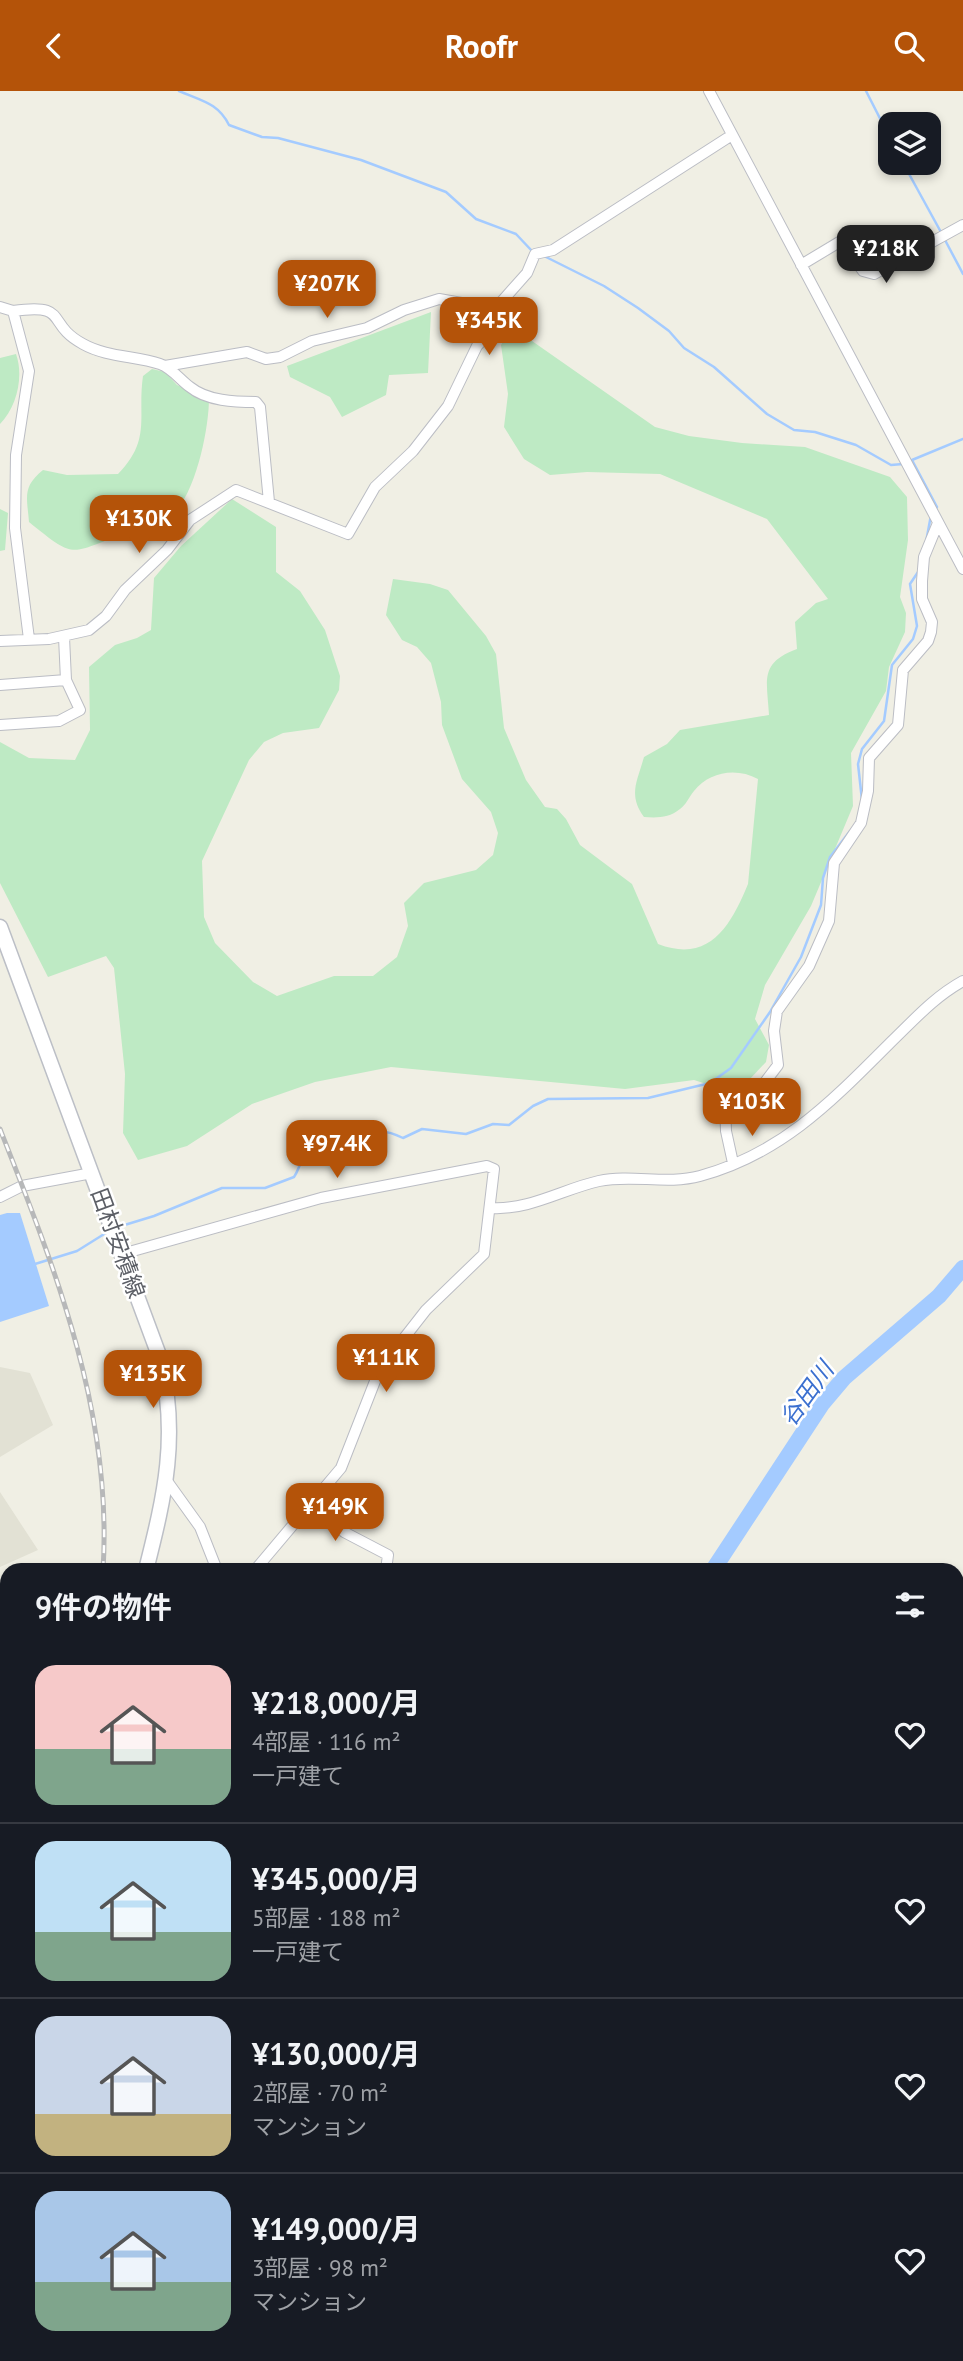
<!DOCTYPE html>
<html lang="ja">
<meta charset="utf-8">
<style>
:root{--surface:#171b24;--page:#20242c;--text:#f1f3f6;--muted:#9ea1a6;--line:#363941;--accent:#b45309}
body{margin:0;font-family:"PT Sans","Noto Sans JP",sans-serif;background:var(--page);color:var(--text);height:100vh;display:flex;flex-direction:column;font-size:26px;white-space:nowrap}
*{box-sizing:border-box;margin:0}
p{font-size:23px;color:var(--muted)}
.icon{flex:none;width:38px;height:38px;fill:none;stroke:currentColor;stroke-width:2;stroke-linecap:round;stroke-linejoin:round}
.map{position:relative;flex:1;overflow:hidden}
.side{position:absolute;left:0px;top:1472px;width:964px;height:800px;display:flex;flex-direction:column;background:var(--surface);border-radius:21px 21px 0 0;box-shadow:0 4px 10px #0003}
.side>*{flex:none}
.controls{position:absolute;left:878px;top:21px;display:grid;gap:14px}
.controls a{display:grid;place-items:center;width:63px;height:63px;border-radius:14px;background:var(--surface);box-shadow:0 4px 10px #0003;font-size:35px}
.price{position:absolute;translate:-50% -60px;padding:0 16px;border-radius:14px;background:var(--accent);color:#fff;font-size:23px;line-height:46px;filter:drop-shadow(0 2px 4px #0008)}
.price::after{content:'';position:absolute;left:50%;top:42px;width:21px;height:16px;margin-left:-10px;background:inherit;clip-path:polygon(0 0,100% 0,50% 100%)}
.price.selected{background:#222;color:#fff}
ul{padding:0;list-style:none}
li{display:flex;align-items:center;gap:21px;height:175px;padding:0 35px}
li+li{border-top:2px solid var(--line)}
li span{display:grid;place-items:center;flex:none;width:196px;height:140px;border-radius:21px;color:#555}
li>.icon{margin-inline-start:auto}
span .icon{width:84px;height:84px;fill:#fffc;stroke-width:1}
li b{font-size:30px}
h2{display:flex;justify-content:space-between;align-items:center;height:84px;padding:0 35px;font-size:30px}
header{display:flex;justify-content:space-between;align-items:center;height:91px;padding:0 35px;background:var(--accent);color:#fff;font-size:32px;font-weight:700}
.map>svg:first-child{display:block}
.education{fill:#e2e1d4}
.green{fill:#beeac4}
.water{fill:#a4cbff}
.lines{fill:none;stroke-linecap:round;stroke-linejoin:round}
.stream{stroke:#a4cbff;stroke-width:2.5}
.river{stroke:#a4cbff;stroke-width:16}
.minor-casing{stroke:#bbbdc4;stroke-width:12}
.secondary-casing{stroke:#bcbfc6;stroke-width:17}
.trunk-casing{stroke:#f3c800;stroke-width:18}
.minor{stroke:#fff;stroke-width:10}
.secondary{stroke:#fff;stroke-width:14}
.trunk{stroke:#fff79a;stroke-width:16}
.rail-casing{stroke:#b7b8b9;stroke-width:5}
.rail{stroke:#fff;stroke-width:2.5;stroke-dasharray:8;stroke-linecap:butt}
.labels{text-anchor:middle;stroke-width:5;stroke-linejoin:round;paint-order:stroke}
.street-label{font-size:23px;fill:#5c5f66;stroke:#fff}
.water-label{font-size:24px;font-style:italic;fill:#3a6fcf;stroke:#fff}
</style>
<header><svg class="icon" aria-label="back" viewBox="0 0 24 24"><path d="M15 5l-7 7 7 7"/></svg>Roofr<svg class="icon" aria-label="search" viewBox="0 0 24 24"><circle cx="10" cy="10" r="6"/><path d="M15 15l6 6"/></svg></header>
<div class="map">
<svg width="963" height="2270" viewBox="0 0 963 2270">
<rect width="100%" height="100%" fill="#f0efe4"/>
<path class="education" d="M0 1276 30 1282 53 1334 0 1366Z
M0 1401 38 1459 0 1476Z"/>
<path class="green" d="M431 221 428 282 389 284 386 304 342 326 330 306 290 286 287 275Z
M512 236 655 336 689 345 742 352 805 356 890 386 907 406 908 449 900 506 906 522 905 541 889 576 886 600 851 662 853 715 811 815 765 894 755 928 769 954 766 971 749 989 719 997 694 989 625 998 391 976 315 991 252 1013 187 1055 138 1069 123 1042 125 983 114 877 106 865 48 886 0 792V651L29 667 75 669 90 639 89 576 115 554 137 547 151 539 154 487 181 455 232 408 276 436V481L300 500 325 539 340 585 339 599 319 637 283 642 264 651 249 669 202 770 204 826 215 852 253 891 277 905 334 885H373L397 866 408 835 404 812 424 792 476 779 493 764 498 742 491 721 462 688 442 634 441 611 431 572 417 556 402 549 386 524 393 488 430 493 448 499 486 545 496 563 504 637 526 689 545 716 557 718 566 728 580 754 632 793 658 853C710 873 731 834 748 793L758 688C736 676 709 681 694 700 689 706 686 714 680 718 669 727 657 727 644 726 628 704 637 691 644 666L667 653 680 639 769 624C767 589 759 572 797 558L795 531 816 512 828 508 767 428 660 383 587 381 550 384 524 368 504 336 508 303 501 254Z
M16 263C24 285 17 316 0 333V267Z
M152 278 165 281 177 294 209 307C209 339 195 407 169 427 150 442 142 437 124 443 69 462 77 470 29 431 27 406 22 396 43 379L67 384 118 383C152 348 137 326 143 285Z
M0 418 8 422 5 459 0 460Z
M960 2007 963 2008V2129L957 2130Z
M382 2265H526L524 2270H386Z"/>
<path class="water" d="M7 1122H20L49 1215 0 1231V1124Z"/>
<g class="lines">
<path class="stream" d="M179 0C202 10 218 12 229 34L262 46 278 47 361 69 446 101 476 128 516 143 532 160
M866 0 891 49
M903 72 942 143
M945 149 963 183
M544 165 604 195 638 217 669 240 684 257 714 276 767 323 794 339 815 341 856 354 891 374 903 373
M912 369 937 416 935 419
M912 369 963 348
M926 451 931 424
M862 709 858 673 862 658 884 630 892 574 913 548 917 535 910 493 920 478
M118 1136 154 1125 222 1097H265L294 1086C300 1077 299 1070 308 1063 319 1055 334 1059 346 1055 371 1046 373 1032 403 1047L422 1038 466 1043 493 1033 509 1034 533 1015 548 1008 648 1007 710 992 731 977 770 921 801 866 821 814 823 787 830 766 850 740
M35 1173 77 1160 109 1140
M0 2096 5 2105 7 2125
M70 2264 80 2269"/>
<path class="river" d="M713 1479 822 1313 844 1287 939 1205 963 1177
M238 2270 249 2264"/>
<defs>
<path id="minor" d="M709 0 963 478
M801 174 841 150 863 180 874 183 963 134
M0 216 13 220 29 280 16 364 15 437 29 548
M13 220C71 212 44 232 83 253 106 266 136 265 160 273 172 277 180 289 190 296 207 310 235 311 256 311L260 316 269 411
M165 275 247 261 266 268 280 266 312 250 367 237 404 219 439 208 495 218
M0 550 49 548 89 539 106 525 125 499 167 459 190 429 236 399 348 443 375 396 413 360 448 315 477 255 499 231 495 218 527 182 535 163 553 159 732 44
M0 594 66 589
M0 634 59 630 80 619 66 589 64 546
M733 1072 726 1040 725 1012 734 1003 759 999 778 974 774 940 777 920 809 875 829 830 834 772 861 732 868 700 869 667 898 634 903 579 928 550 931 541 932 531 922 508V490L924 466 938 432
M0 1106 22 1095 92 1082
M492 1117C530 1119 563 1098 599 1090 632 1083 667 1094 700 1085 782 1063 833 1009 890 952 914 929 934 906 963 890
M122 1163 321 1107 487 1075 494 1078 484 1163 426 1219 390 1265 377 1285 341 1377 255 1479
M167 1390 200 1436 217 1479
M312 1414 344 1441 388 1464 386 1479
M0 1657 7 1650
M957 1933 963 1936
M957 1979 963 1971
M369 2264 372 2270
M708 2264 709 2270
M786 2270 791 2264"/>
<path id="secondary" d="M0 836 160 1267C179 1344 165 1404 146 1479
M7 1991V2017
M84 2264 85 2270"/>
<path id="trunk" d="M957 1619 963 1609
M589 2270 592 2264"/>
</defs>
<use href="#minor" class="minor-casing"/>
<use href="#secondary" class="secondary-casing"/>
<use href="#trunk" class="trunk-casing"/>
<use href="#minor" class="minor"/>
<use href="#secondary" class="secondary"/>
<use href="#trunk" class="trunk"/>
<defs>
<path id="rail" d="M0 1038C56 1180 113 1323 103 1479
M0 1909 7 1886"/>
</defs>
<use href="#rail" class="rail-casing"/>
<use href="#rail" class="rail"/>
</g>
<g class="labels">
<g class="street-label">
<text transform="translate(118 1152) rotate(70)" y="8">田村安積線</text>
</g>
<g class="water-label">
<text transform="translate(807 1303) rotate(-54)" y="8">谷田川</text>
</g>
</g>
</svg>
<div class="controls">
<a><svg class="icon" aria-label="layers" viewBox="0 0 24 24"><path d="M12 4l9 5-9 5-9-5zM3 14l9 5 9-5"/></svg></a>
</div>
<b class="price selected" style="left:886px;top:194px">¥218K</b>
<b class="price" style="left:327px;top:229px">¥207K</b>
<b class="price" style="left:489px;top:266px">¥345K</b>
<b class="price" style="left:139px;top:464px">¥130K</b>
<b class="price" style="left:752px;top:1047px">¥103K</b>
<b class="price" style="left:337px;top:1089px">¥97.4K</b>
<b class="price" style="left:386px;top:1303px">¥111K</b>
<b class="price" style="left:153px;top:1319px">¥135K</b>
<b class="price" style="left:335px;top:1452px">¥149K</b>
<section class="side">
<h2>9件の物件<svg class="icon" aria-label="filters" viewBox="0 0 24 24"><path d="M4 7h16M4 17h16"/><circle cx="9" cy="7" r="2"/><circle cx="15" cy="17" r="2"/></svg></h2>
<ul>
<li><span style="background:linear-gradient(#f6c9c9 60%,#7fa58c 0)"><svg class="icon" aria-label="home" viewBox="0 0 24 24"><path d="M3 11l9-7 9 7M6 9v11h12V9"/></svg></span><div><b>¥218,000/月</b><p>4部屋 · 116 m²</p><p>一戸建て</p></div><svg class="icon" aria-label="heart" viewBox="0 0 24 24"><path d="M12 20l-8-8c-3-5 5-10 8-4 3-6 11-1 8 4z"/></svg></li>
<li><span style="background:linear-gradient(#bfe0f5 65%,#7fa58c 0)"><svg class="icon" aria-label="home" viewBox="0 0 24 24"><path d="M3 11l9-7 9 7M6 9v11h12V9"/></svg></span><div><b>¥345,000/月</b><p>5部屋 · 188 m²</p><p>一戸建て</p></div><svg class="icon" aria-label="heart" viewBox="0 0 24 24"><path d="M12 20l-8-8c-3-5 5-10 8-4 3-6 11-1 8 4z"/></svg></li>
<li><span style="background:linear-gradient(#c9d6e8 70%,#c2b280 0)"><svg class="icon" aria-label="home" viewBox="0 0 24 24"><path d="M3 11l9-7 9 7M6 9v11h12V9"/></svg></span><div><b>¥130,000/月</b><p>2部屋 · 70 m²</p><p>マンション</p></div><svg class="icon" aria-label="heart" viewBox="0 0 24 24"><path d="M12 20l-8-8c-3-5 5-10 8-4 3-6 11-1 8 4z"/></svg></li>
<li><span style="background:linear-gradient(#a9c7e8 65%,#7fa58c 0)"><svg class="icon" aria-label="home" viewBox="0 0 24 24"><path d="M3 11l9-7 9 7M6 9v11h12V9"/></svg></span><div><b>¥149,000/月</b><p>3部屋 · 98 m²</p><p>マンション</p></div><svg class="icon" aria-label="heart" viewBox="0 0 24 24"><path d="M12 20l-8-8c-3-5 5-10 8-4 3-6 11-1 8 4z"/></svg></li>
</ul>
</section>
</div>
